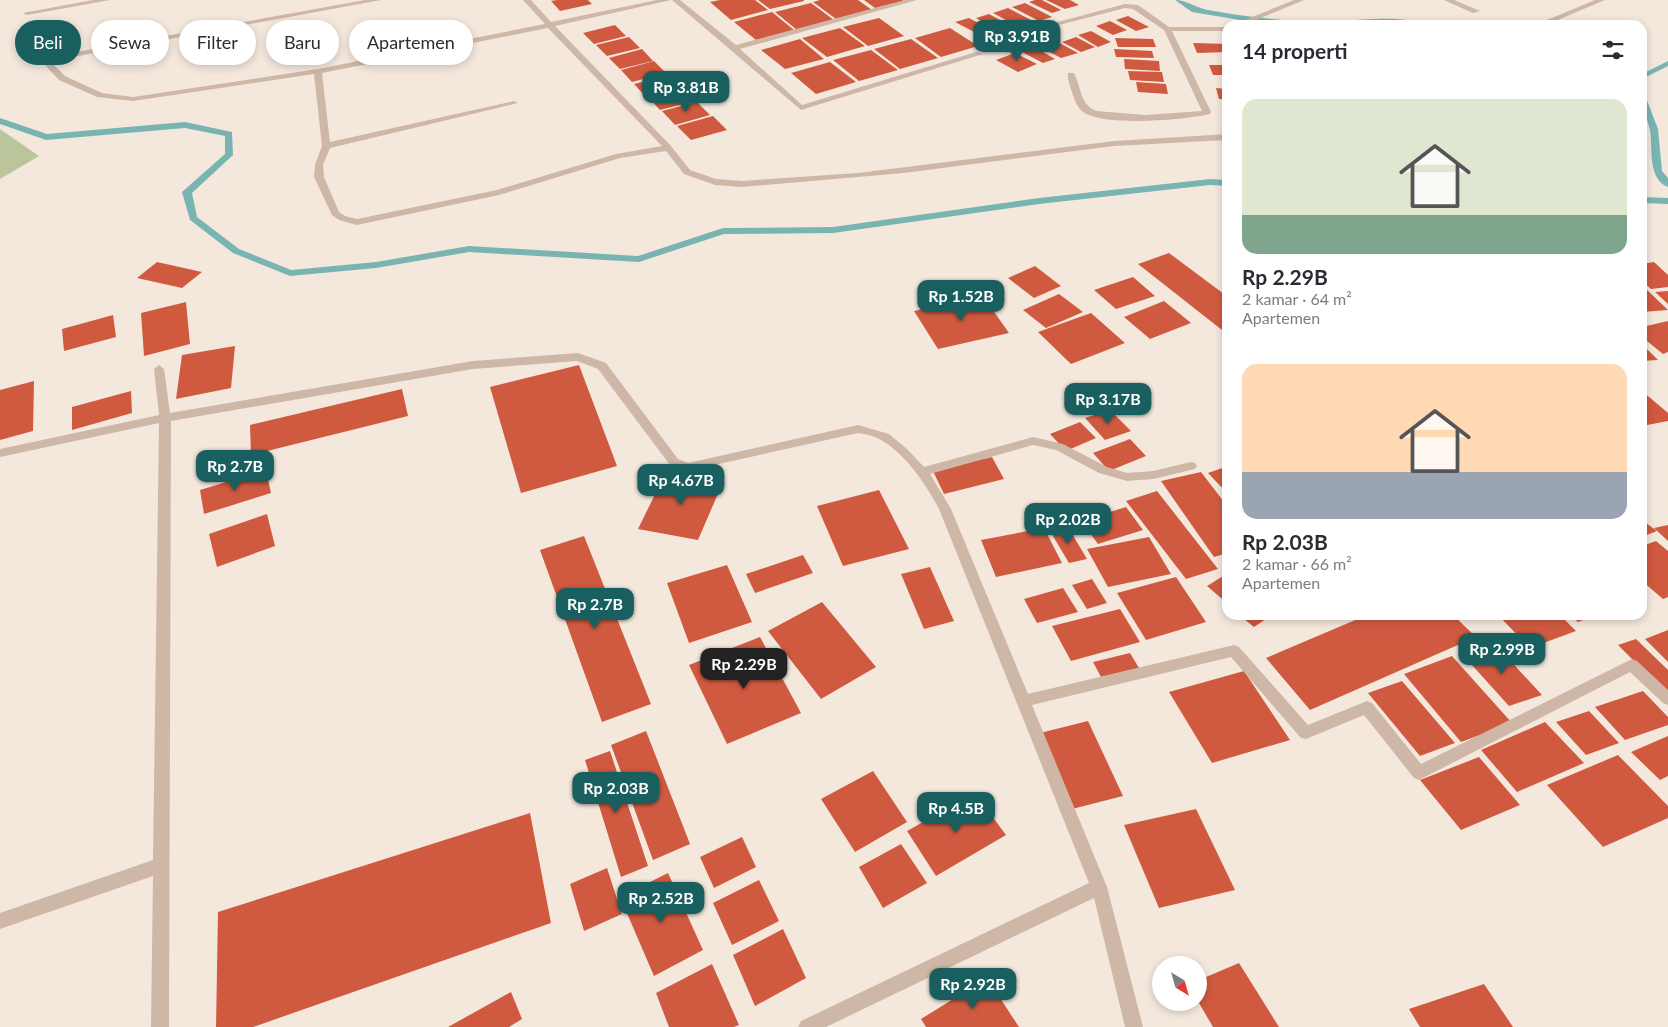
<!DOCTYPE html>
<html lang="id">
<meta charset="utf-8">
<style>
:root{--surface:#fff;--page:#f2f2f3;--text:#2b2b33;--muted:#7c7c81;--accent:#1a5f5f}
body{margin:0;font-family:Lato,sans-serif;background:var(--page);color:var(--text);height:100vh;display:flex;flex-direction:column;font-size:19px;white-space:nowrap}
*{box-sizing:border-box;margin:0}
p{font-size:16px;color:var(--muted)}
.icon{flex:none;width:28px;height:28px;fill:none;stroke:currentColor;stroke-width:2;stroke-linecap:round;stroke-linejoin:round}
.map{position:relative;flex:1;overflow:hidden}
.drawer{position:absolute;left:1222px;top:20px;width:425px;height:600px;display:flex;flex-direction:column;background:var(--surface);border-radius:15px;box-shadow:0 2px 8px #0003}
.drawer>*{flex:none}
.hud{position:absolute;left:15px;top:20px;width:475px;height:45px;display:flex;gap:10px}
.needle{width:32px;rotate:143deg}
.tools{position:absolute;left:1152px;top:956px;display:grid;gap:10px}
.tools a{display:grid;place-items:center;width:55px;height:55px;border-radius:50%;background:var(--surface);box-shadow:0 2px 8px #0003;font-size:25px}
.price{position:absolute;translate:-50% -42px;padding:0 11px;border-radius:10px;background:var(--accent);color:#fff;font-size:16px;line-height:32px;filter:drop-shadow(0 1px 2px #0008)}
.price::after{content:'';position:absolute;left:50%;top:30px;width:15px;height:11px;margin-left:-8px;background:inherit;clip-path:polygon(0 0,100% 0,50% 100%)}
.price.on{background:#222;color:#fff}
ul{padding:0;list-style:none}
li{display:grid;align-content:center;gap:10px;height:265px;padding:0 20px}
li span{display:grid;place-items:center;height:155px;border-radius:15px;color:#555}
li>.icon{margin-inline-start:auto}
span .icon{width:90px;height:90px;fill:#fffc;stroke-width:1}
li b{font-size:21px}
h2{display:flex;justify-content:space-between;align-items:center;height:60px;padding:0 20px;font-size:21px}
.tag{padding:0 18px;border-radius:22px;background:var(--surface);box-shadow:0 2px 8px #0003;font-size:18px;line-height:45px}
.tag.on{background:var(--accent);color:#fff}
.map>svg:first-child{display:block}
.green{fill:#bac59b}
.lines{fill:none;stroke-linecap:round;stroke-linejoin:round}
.stream{fill:#79b4b3;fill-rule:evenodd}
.building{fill:#d05a40}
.minor{fill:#ceb7a7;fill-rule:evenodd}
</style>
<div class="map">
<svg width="1668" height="1027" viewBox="0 0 1668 1027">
<rect width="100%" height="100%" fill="#f4e8dd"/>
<path class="green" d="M0 129 39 156 0 179Z"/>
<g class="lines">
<path class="stream" d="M1175 0C1187 0 1196 8 1208 10 1246 17 1284 21 1323 22 1346 22 1404 13 1422 25L1388 23 1301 25 1252 22 1192 12Z
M1668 61V66L1642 79V74Z
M1642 96 1646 98 1658 129 1662 171 1668 178V187C1647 179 1653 147 1650 130 1647 116 1642 111 1642 96Z
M0 118 47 134 185 122 232 132 233 155 192 193 197 217 239 249 291 270 376 262 469 246 638 256 723 228 833 227 1039 198 1210 179 1228 180V186L1210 185 1039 204 833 233 724 234 639 262 469 252 376 268 290 276 233 253 190 220 182 192 225 154V136L185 128 46 140 0 124Z
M1642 197 1668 198V204L1642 203Z"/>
</g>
<path class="building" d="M557 0H588L592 4 560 11 551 1Z
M720 0H755L768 10 731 20 710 2Z
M758 0H804V1L770 9Z
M820 0H858L872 10 836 19 813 2Z
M864 0H903V1L875 8Z
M1035 0H1042L1061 10 1052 13 1029 2Z
M1046 0H1070L1079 5 1065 9Z
M811 3 834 20 797 30 775 12Z
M1025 3 1052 17 1039 21 1012 7Z
M1008 8 1035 22 1019 27 993 13Z
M772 12 794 30 756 40 734 22Z
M989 14 1011 26 999 31 976 18Z
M1128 16 1149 27 1136 31 1116 20Z
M879 18 904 36 868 46 843 27Z
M969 18 991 30 978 34 955 22Z
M1110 21 1127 30 1113 35 1096 26Z
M615 25 626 36 594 44 583 33Z
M840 28 865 46 827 57 802 38Z
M950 28 978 46 941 57 915 38Z
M1091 31 1111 42 1098 47 1078 35Z
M629 37 640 48 607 56 596 45Z
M1076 37 1095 47 1081 52 1062 42Z
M1115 38 1153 39 1156 47H1118Z
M800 39 824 59 785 69 761 50Z
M911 39 938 58 900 69 874 49Z
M1056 41 1078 53 1061 58 1040 47Z
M1193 43 1228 44V52L1197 53Z
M1034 47 1055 59 1043 63 1022 52Z
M642 49 653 61 620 69 609 58Z
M1114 49 1152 51 1154 58 1116 57Z
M871 50 898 70 859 81 833 60Z
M1015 53 1037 64 1018 72 996 60Z
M1124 59 1159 61 1160 71 1125 69Z
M654 61 666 73 632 82 621 70Z
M830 62 856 82 816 94 791 73Z
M1209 65H1228V75H1213Z
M1128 71 1162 72 1164 82 1130 80Z
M668 75 681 88 646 97 634 84Z
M1136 82 1166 84 1168 94 1138 92Z
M682 88 695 101 660 110 648 97Z
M1216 88 1228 89V99H1219Z
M697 102 710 115 675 125 662 111Z
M713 116 727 130 691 140 677 126Z
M1169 253 1228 297V328L1222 330 1138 264Z
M157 262 202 272 182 288 137 278Z
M1654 262 1668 275V287L1651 289 1642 281V264Z
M1035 266 1061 286 1034 298 1008 278Z
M1133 277 1155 296 1116 309 1094 290Z
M1645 288 1668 310 1642 312V289Z
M1668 291V304L1655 292Z
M1059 294 1083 312 1046 328 1023 310Z
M983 296 1009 333 938 349 914 311Z
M1164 301 1191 323 1150 339 1124 317Z
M186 302 190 344 144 356 141 313Z
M1091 313 1125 343 1071 364 1038 332Z
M113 315 116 337 64 351 62 329Z
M1668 321V352L1663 354 1642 337V327Z
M1642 344 1658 360 1642 361Z
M235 346 231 388 176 399 182 355Z
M579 365 617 466 521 493 490 387Z
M34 381 33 431 0 440V390Z
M402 389 408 416 251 455 250 425Z
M131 391 132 413 72 430V407Z
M1642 391 1668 413V421L1642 426Z
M1110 410 1131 431 1105 440 1085 418Z
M1080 422 1096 438 1066 451 1050 434Z
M1130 439 1146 456 1109 471 1093 453Z
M992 457 1004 479 944 494 933 471Z
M1228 466V494L1208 473Z
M266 470 271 493 204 514 200 490Z
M666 472 723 482 698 540 638 529Z
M1201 472 1228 507V553L1214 557 1161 481Z
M879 490 909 549 843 566 817 506Z
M1157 491 1218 569 1186 579 1126 501Z
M1126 507 1143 530 1098 544 1081 521Z
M267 514 275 546 217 567 209 534Z
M1642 520 1657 531 1642 537Z
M1668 525V541L1654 528Z
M1068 527 1087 559 1069 563 1050 531Z
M1044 528 1062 563 996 577 981 540Z
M584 536 651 704 602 722 540 550Z
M1149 537 1171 574 1108 587 1087 549Z
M1656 541 1668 551V597L1663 599 1642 581V546Z
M803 555 813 573 755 593 746 574Z
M727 565 752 622 689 643 667 583Z
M930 567 954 621 924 629 901 574Z
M1228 573V604L1207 586Z
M1176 577 1206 622 1146 640 1117 593Z
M1092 579 1107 603 1087 609 1072 585Z
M1063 588 1078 612 1037 623 1024 599Z
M822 602 876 667 821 699 768 631Z
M1120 609 1140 642 1071 661 1052 626Z
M1239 615H1272L1254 627Z
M1367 615H1453L1476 637 1310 710 1266 658Z
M1498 615H1560L1576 631 1530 648Z
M1570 615H1597L1578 622Z
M1668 630V662L1645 639Z
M760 637 801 713 727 744 689 665Z
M1636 639 1668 670V695L1618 645Z
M1494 643 1542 695 1509 706 1462 654Z
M1130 653 1139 668 1101 677 1093 662Z
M1452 656 1512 723 1461 742 1404 674Z
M1244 671 1290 740 1212 763 1169 692Z
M1402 681 1455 743 1420 756 1368 693Z
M1643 691 1668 717V725L1625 740 1595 707Z
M1589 711 1619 743 1586 755 1556 722Z
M1088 721 1123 796 1072 809 1040 733Z
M1545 722 1584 763 1517 792 1481 750Z
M646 731 690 844 653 860 611 745Z
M1668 736V776L1660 780 1631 752Z
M610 751 648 866 621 877 585 760Z
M1618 755 1668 806V818L1603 847 1547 785Z
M1479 757 1520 805 1461 830 1420 780Z
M873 771 907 822 855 852 821 799Z
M975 793 1006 835 936 876 907 831Z
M1196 809 1235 890 1159 908 1124 825Z
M530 813 551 923 253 1027H216L218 912Z
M742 837 756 867 714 888 700 857Z
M901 844 927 883 883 908 859 867Z
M607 868 622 914 584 931 570 884Z
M668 873 703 950 654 976 620 897Z
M759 880 779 921 732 945 713 903Z
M783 929 806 978 755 1006 733 955Z
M1239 963 1279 1027H1213L1199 1003V980Z
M712 964 739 1025 734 1027H669L656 993Z
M987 978 1019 1027H926L921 1019Z
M1484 984 1513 1027H1420L1409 1009Z
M511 992 522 1019 509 1027H448Z"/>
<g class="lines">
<path class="minor" d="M93 0H110L27 15 23 13Z
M365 0H381L62 59 53 64 65 76 102 93 133 97 318 69 545 24 523 0H531L551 22 657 0H671L555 26 671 146 690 170 716 179 742 181 858 173 1114 141 1228 134V140L1114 146 904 173 742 187 715 185 684 174 666 151 620 158 499 195 357 225 339 220 332 215 314 177 315 165 322 146 314 74 133 101 97 97 59 80 44 64 60 55ZM548 28 662 146 616 154 497 190 357 219 345 216 339 212 324 177 323 165 330 148 518 103 514 101 330 142 322 73Z
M672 0H680L736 45 905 0H917L740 49 802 105 976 52 983 54 801 110Z
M1294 0H1304L1244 25H1233Z
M1444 0H1454L1480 11 1473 13Z
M1595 0H1605L1546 25H1535Z
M1125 4 1138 5 1169 27H1228V31H1172L1211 112 1210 114C1185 120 1104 127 1083 112 1077 108 1074 98 1072 92 1070 86 1067 79 1068 73H1074C1081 87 1080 104 1096 111L1145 115 1202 111 1164 30 1133 9 1125 8 1028 33 1024 31Z
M578 353 606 363 678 459 688 463 858 425 889 434 907 449 924 467 1033 437 1063 444 1107 467 1127 473 1153 471 1191 462 1195 463 1197 466 1195 469 1191 470 1153 479 1127 481 1099 473 1056 450 1033 445 930 474 951 509 1028 694 1234 645 1239 647 1308 725 1367 701 1372 703 1421 764 1632 659 1637 661 1668 690V705L1663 703 1630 672 1419 780 1414 778 1364 715 1306 739 1301 738 1231 657 1032 705 1107 887 1143 1027H1125L1094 898 826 1027H798L801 1021 1089 883 939 509C926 484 903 450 877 438 871 435 864 434 858 433L687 471 670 465 598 369 577 361 473 369 171 421 169 1027H151L153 876 0 929V913L153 860 159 423 0 457V449L159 415 154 369 159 365 164 369 170 413 473 361Z"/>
</g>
</svg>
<div class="tools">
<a><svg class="needle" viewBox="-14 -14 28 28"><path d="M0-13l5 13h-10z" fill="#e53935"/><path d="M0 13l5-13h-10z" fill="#7c7c81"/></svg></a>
</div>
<b class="price" style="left:1017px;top:62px">Rp 3.91B</b>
<b class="price" style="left:686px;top:113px">Rp 3.81B</b>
<b class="price" style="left:961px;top:322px">Rp 1.52B</b>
<b class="price" style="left:1108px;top:425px">Rp 3.17B</b>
<b class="price" style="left:235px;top:492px">Rp 2.7B</b>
<b class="price" style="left:681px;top:506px">Rp 4.67B</b>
<b class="price" style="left:1068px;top:545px">Rp 2.02B</b>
<b class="price" style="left:595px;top:630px">Rp 2.7B</b>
<b class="price" style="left:1502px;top:675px">Rp 2.99B</b>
<b class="price on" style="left:744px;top:690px">Rp 2.29B</b>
<b class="price" style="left:616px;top:814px">Rp 2.03B</b>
<b class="price" style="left:956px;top:834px">Rp 4.5B</b>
<b class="price" style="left:661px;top:924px">Rp 2.52B</b>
<b class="price" style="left:973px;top:1010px">Rp 2.92B</b>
<div class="hud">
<a class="tag on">Beli</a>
<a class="tag">Sewa</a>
<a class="tag">Filter</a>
<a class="tag">Baru</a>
<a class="tag">Apartemen</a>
</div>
<section class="drawer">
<h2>14 properti<svg class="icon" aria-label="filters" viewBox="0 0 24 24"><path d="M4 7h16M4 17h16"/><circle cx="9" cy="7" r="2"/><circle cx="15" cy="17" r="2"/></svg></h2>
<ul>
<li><span style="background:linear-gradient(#dfe7d0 75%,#7fa58c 0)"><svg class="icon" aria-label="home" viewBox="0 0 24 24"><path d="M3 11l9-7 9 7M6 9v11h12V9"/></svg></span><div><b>Rp 2.29B</b><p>2 kamar · 64 m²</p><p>Apartemen</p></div></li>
<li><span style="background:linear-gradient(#ffd9b3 70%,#9aa5b1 0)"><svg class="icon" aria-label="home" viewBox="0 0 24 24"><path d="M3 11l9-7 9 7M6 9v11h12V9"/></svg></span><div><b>Rp 2.03B</b><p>2 kamar · 66 m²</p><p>Apartemen</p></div></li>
</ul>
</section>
</div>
